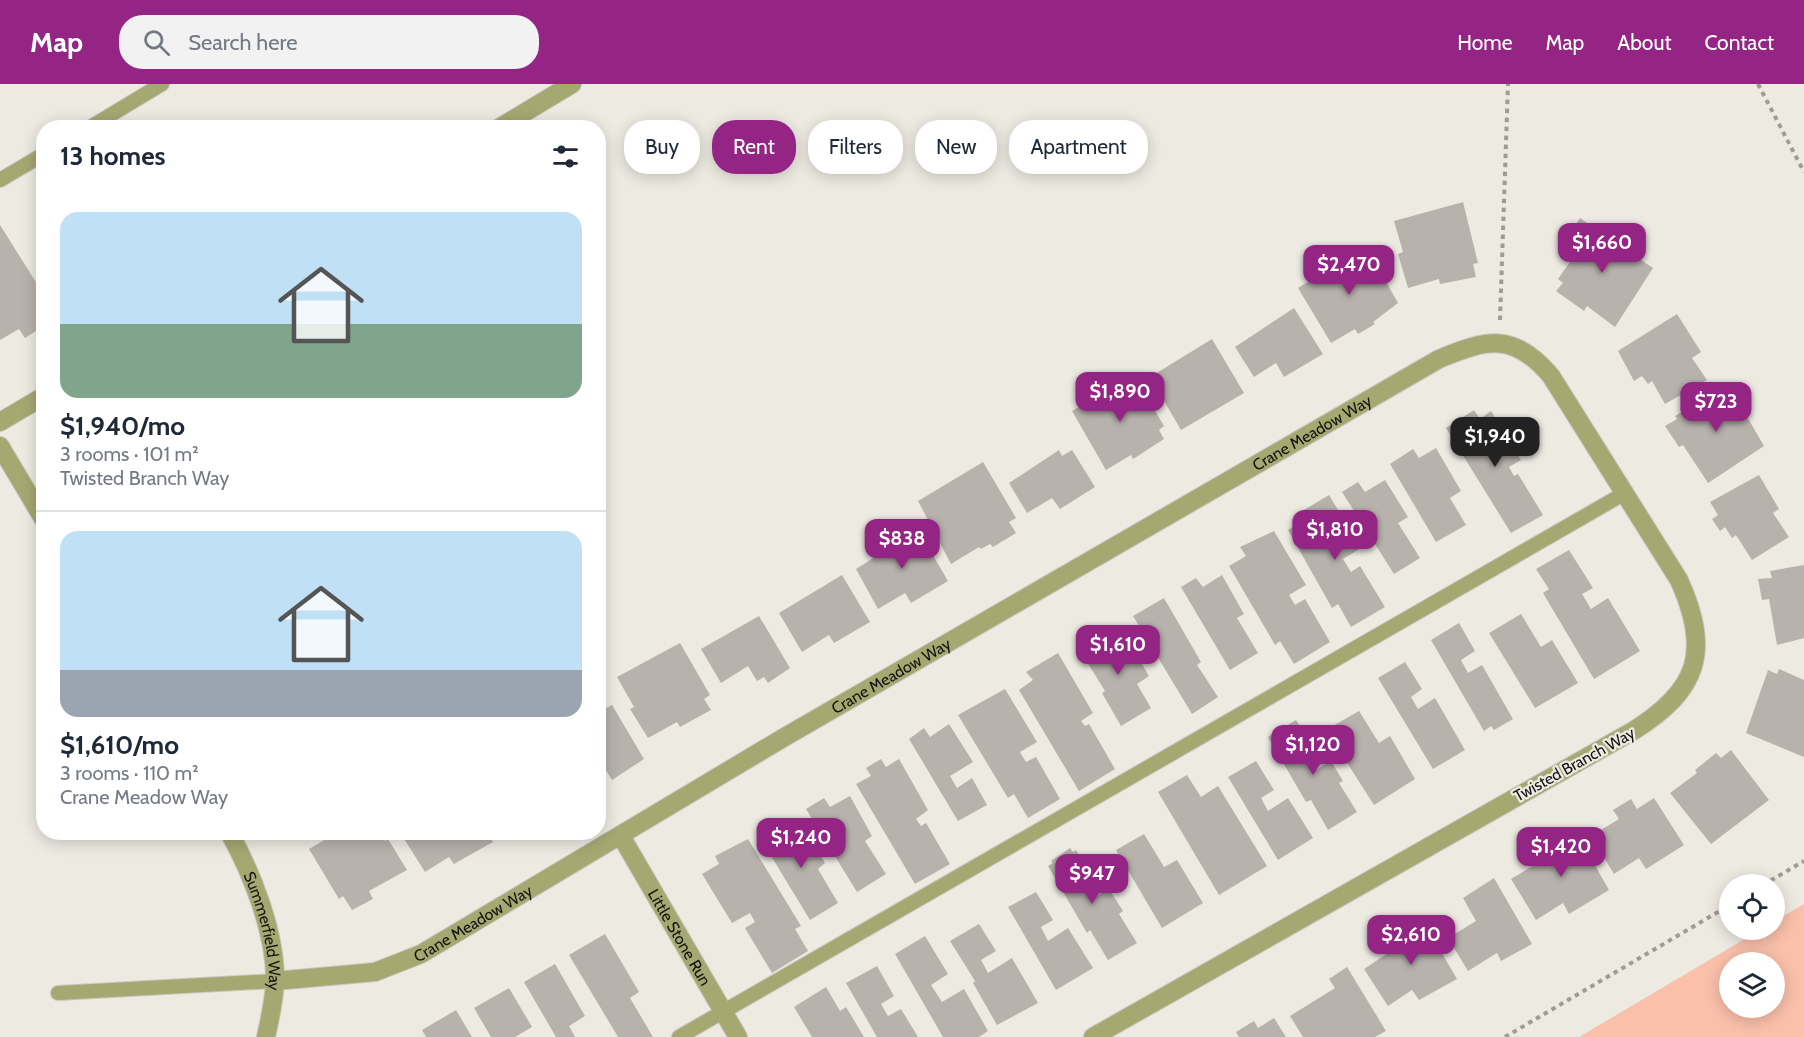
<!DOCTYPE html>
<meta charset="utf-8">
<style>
:root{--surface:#fff;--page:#f2f2f3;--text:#1f2937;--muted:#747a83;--line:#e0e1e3;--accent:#952585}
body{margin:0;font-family:Cabin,sans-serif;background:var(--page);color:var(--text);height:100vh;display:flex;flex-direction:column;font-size:22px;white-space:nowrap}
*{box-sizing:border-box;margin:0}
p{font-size:20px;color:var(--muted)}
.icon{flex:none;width:33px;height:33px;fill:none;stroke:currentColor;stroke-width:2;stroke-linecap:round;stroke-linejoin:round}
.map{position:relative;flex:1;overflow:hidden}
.side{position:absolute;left:36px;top:36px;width:570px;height:720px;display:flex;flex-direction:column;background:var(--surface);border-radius:24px;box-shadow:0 3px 15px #0003}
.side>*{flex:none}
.hud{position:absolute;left:624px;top:36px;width:570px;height:54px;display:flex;gap:12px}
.controls{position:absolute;left:1719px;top:790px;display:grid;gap:12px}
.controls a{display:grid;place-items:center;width:66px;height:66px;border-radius:50%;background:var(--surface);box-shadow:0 3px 15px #0003;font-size:30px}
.price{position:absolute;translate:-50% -51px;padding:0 14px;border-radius:12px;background:var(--accent);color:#fff;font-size:20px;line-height:39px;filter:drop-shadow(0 2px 3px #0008)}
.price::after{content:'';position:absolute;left:50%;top:36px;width:18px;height:14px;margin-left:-9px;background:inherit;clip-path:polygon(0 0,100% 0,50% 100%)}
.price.on{background:#222;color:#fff}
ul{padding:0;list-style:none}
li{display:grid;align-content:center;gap:12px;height:318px;padding:0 24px}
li+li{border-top:2px solid var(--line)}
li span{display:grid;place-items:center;height:186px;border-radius:18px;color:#555}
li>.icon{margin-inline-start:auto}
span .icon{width:108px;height:108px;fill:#fffc;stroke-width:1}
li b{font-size:26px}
h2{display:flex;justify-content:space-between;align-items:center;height:72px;padding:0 24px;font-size:26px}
.tag{padding:0 21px;border-radius:24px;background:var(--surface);box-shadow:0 3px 15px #0003;font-size:21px;line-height:54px}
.tag.on{background:var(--accent);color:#fff}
header{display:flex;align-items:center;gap:36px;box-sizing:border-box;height:84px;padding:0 30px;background:var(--accent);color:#fff}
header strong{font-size:28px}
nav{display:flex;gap:33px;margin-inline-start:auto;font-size:21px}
.search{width:420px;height:54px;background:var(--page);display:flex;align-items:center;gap:15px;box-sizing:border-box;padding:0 21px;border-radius:24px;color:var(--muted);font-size:22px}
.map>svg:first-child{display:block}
.green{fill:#fac0aa;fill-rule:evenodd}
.building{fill:#b8b2ad}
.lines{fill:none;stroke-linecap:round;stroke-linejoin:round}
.service-casing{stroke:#cac7c0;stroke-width:16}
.minor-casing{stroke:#cac7c0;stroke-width:20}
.path{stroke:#9f9c97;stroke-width:4;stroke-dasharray:4.5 4.5;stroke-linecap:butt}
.service{stroke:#a5a871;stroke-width:14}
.minor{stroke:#a5a871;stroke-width:18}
.labels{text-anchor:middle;stroke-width:4.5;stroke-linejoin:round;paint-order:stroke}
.street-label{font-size:16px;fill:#131210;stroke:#edeae2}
</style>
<header>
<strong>Map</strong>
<div class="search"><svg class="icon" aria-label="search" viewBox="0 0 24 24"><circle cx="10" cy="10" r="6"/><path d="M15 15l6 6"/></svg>Search here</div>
<nav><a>Home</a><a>Map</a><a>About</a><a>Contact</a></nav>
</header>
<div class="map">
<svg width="1804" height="953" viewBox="0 0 1804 953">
<rect width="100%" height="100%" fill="#edeae2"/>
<path class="green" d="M1804 820V953H1579L1760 846H1774L1775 837ZM1730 879H1774V924H1730Z"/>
<path class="building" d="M1463 118 1478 179 1473 180 1476 193 1440 200 1439 195 1408 204 1398 170 1403 168 1394 137Z
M1580 134 1653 184 1615 243 1587 222 1584 227 1556 207 1563 199 1558 195 1579 165 1565 155Z
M0 141 44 211V242L25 254 19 245 0 256Z
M1366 162 1398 219 1373 238 1375 240 1358 250 1355 245 1331 259 1298 204Z
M1294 224 1323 270 1284 293 1276 279 1254 293 1235 263Z
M1677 230 1701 268 1692 274 1707 296 1665 320 1652 297 1648 300 1642 292 1634 297 1618 267Z
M1212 255 1244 309 1181 346 1150 293Z
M1134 291 1164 342 1159 346 1164 355 1133 375 1131 371 1106 386 1072 327Z
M1728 300 1764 362 1708 399 1683 361 1679 363 1665 342 1677 335 1675 332Z
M1474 326 1480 335 1491 327 1521 376 1509 383 1514 392 1518 390 1543 431 1511 449 1446 344Z
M1436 364 1461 407 1450 414 1466 441 1436 458 1390 380 1413 365 1419 374Z
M1059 366 1062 372 1072 366 1095 403 1060 425 1052 414 1027 429 1009 399Z
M983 378 1016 434 1009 438 1016 449 993 463 990 460 981 465 979 463 951 480 918 417Z
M1759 391 1779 425 1773 429 1789 453 1752 476 1736 451 1732 454 1725 443 1720 447 1712 435 1718 431 1710 418Z
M1385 396 1408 433 1398 439 1420 474 1394 490 1342 408 1358 398 1365 408Z
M1329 411 1361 464 1343 475 1351 488 1360 482 1385 523 1351 543 1338 520 1332 524 1288 446 1304 436 1299 429Z
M916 442 948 497 911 519 905 509 878 525 856 485 883 468 880 463Z
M1274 447 1306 501 1289 511 1295 521 1305 515 1330 558 1294 580 1280 557 1275 561 1229 482 1246 472 1240 463Z
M1569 466 1593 504 1582 510 1591 525 1608 514 1640 567 1594 595 1543 509 1549 505 1536 485Z
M1804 481V554L1777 561 1769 515 1762 516 1758 495 1772 494 1770 487Z
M842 491 870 538 834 559 829 551 802 568 779 529Z
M1222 491 1244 530 1237 534 1258 569 1230 586 1181 503 1196 494 1203 503Z
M1164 514 1201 578 1197 581 1218 613 1192 630 1133 532Z
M1521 530 1541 563 1552 556 1578 599 1535 624 1489 549Z
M759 532 790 584 768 599 764 593 757 597 748 582 721 599 701 565Z
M1459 539 1475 567 1461 576 1468 589 1482 581 1513 635 1494 646 1491 642 1484 647 1431 556Z
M1123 548 1149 592 1137 600 1151 624 1121 642 1102 609 1105 607 1079 565 1101 551 1107 559Z
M680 559 710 611 704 615 711 626 680 643 677 638 648 654 630 625 634 623 617 593Z
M1058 569 1093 629 1081 637 1085 642 1089 640 1115 685 1079 707 1019 606 1033 596 1026 588Z
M1405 578 1422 605 1411 613 1418 625 1435 614 1465 666 1433 685 1378 594Z
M1779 585 1804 596V673L1746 649 1768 586 1777 590Z
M1005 605 1037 658 1020 668 1026 678 1036 673 1060 715 1028 734 1014 710 1008 714 958 631Z
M612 621 644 675 612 696 605 685 598 689V628Z
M1359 627 1379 659 1390 652 1415 695 1374 721 1326 646Z
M1296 636 1315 666 1305 672 1314 687 1331 677 1343 697 1339 699 1357 728 1328 746 1311 716 1306 718 1268 653Z
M949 640 973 678 950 692 957 704 972 694 987 721 958 737 909 655 924 644 930 653Z
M1731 666 1769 716 1711 760 1670 709 1697 689 1695 686 1716 669 1721 674Z
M881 675 886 683 899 675 928 726 916 735 921 742 926 739 950 780 915 800 856 700 871 692 866 684Z
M1256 677 1274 706 1261 714 1268 727 1288 714 1313 754 1278 776 1228 693Z
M1187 691 1201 713 1218 702 1267 782 1219 811 1158 708Z
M850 712 872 752 865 757 886 790 857 808 806 725 824 714 830 723Z
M1654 714 1684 761 1646 785 1639 774 1614 790 1591 752 1619 735 1613 726 1631 715 1637 725Z
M803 741 825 779 818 785 838 819 810 836 759 752 776 742 782 752Z
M1571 747 1577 757 1580 755 1609 806 1569 830 1563 819 1536 836 1511 795 1541 777 1537 770Z
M338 748H380L385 757 388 755 407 786 369 807 373 815 352 826 343 812 339 815 309 765Z
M403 748H487L493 758 454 780 449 773 425 788 401 750Z
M1144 750 1164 783 1177 776 1203 819 1162 844 1116 766Z
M748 755 801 842 795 845 808 867 772 889 745 844 755 838 750 829 732 839 702 790 719 780 715 772Z
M1070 764 1073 768 1076 766 1095 797 1086 803 1093 814 1109 805 1123 827 1119 830 1137 859 1108 876 1090 846 1087 849 1048 782 1053 779 1051 777Z
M1494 794 1532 860 1501 877 1497 869 1468 887 1448 854 1476 837 1463 814Z
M1036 808 1053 836 1041 843 1048 857 1068 844 1093 884 1056 906 1008 823Z
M1422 835 1457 895 1419 916 1412 906 1388 922 1364 885 1391 867 1385 858Z
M979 840 996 867 981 876 988 889 1012 874 1038 919 997 941 973 899 975 897 950 857Z
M605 850 639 908 630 914 653 953H618L569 871Z
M925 852 948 890 931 901 942 918 964 905 988 947 979 953H943L895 870Z
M555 880 585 932 569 942 575 953H556L524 898Z
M877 882 894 912 881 920 888 932 901 925 918 953H877L846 899Z
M1347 883 1386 947 1375 953H1303L1290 932 1335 904 1329 895Z
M826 903 840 927 846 923 864 953H812L794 923Z
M509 904 532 943 515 953H491L474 924Z
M456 926 472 953H426L422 946Z
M1274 934 1286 953H1239L1236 948 1254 937 1258 944Z"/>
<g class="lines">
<defs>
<path id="service" d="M89 44 162 0
M0 96 44 70
M58 909 275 897
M679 953 1625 409"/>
<g id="minor">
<path d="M499 44 572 0"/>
<path d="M0 338 44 312"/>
<path d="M0 362 44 436"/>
<path id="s1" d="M229 748C252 789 276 850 275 898 274 916 270 935 266 953"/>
<path id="s2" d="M621 752 738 953"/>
<path id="s3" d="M275 897 375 888 421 870 783 654 1439 275C1487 255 1514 248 1551 292L1679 496C1711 567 1699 606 1633 647L1093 953"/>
</g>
</defs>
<use href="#service" class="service-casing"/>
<use href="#minor" class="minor-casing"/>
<path class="path" d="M1758 0 1804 88
M1500 236 1508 0
M1763 801 1804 777
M1505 953 1730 821"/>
<use href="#service" class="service"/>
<use href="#minor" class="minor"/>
</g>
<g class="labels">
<g class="street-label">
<text dy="6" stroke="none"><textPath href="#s3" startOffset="1182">Crane Meadow Way</textPath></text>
<text dy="6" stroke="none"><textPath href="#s3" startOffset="696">Crane Meadow Way</textPath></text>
<text transform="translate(1574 680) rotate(-29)" y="6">Twisted Branch Way</text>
<text dy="6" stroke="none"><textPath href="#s3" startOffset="210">Crane Meadow Way</textPath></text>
<text dy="6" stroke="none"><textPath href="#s1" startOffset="106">Summerfield Way</textPath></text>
<text dy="6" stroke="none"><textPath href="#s2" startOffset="117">Little Stone Run</textPath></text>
</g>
</g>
</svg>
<div class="controls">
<a><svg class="icon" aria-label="locate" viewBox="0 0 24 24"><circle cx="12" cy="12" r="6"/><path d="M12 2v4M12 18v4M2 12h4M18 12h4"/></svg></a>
<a><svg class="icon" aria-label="layers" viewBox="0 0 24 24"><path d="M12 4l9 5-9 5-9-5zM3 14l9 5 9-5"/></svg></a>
</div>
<b class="price" style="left:1602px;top:190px">$1,660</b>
<b class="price" style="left:1349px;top:212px">$2,470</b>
<b class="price" style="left:1120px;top:339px">$1,890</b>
<b class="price" style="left:1716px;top:349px">$723</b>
<b class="price on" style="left:1495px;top:384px">$1,940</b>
<b class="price" style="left:1335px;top:477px">$1,810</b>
<b class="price" style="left:902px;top:486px">$838</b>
<b class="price" style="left:1118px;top:592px">$1,610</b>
<b class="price" style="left:1313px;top:692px">$1,120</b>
<b class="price" style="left:801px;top:785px">$1,240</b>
<b class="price" style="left:1561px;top:794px">$1,420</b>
<b class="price" style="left:1092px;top:821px">$947</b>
<b class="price" style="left:1411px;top:882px">$2,610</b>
<div class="hud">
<a class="tag">Buy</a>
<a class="tag on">Rent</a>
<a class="tag">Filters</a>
<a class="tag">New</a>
<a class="tag">Apartment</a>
</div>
<section class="side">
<h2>13 homes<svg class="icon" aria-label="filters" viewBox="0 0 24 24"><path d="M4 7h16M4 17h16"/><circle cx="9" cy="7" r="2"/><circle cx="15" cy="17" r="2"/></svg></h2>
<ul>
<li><span style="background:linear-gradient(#bfe0f5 60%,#7fa58c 0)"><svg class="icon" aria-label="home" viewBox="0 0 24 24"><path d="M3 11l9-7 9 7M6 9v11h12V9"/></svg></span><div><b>$1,940/mo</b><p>3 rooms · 101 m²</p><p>Twisted Branch Way</p></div></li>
<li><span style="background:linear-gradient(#bfe0f5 75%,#9aa5b1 0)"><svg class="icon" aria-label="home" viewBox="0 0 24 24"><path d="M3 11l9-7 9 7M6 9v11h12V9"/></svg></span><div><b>$1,610/mo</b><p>3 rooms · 110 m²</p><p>Crane Meadow Way</p></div></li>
</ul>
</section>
</div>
